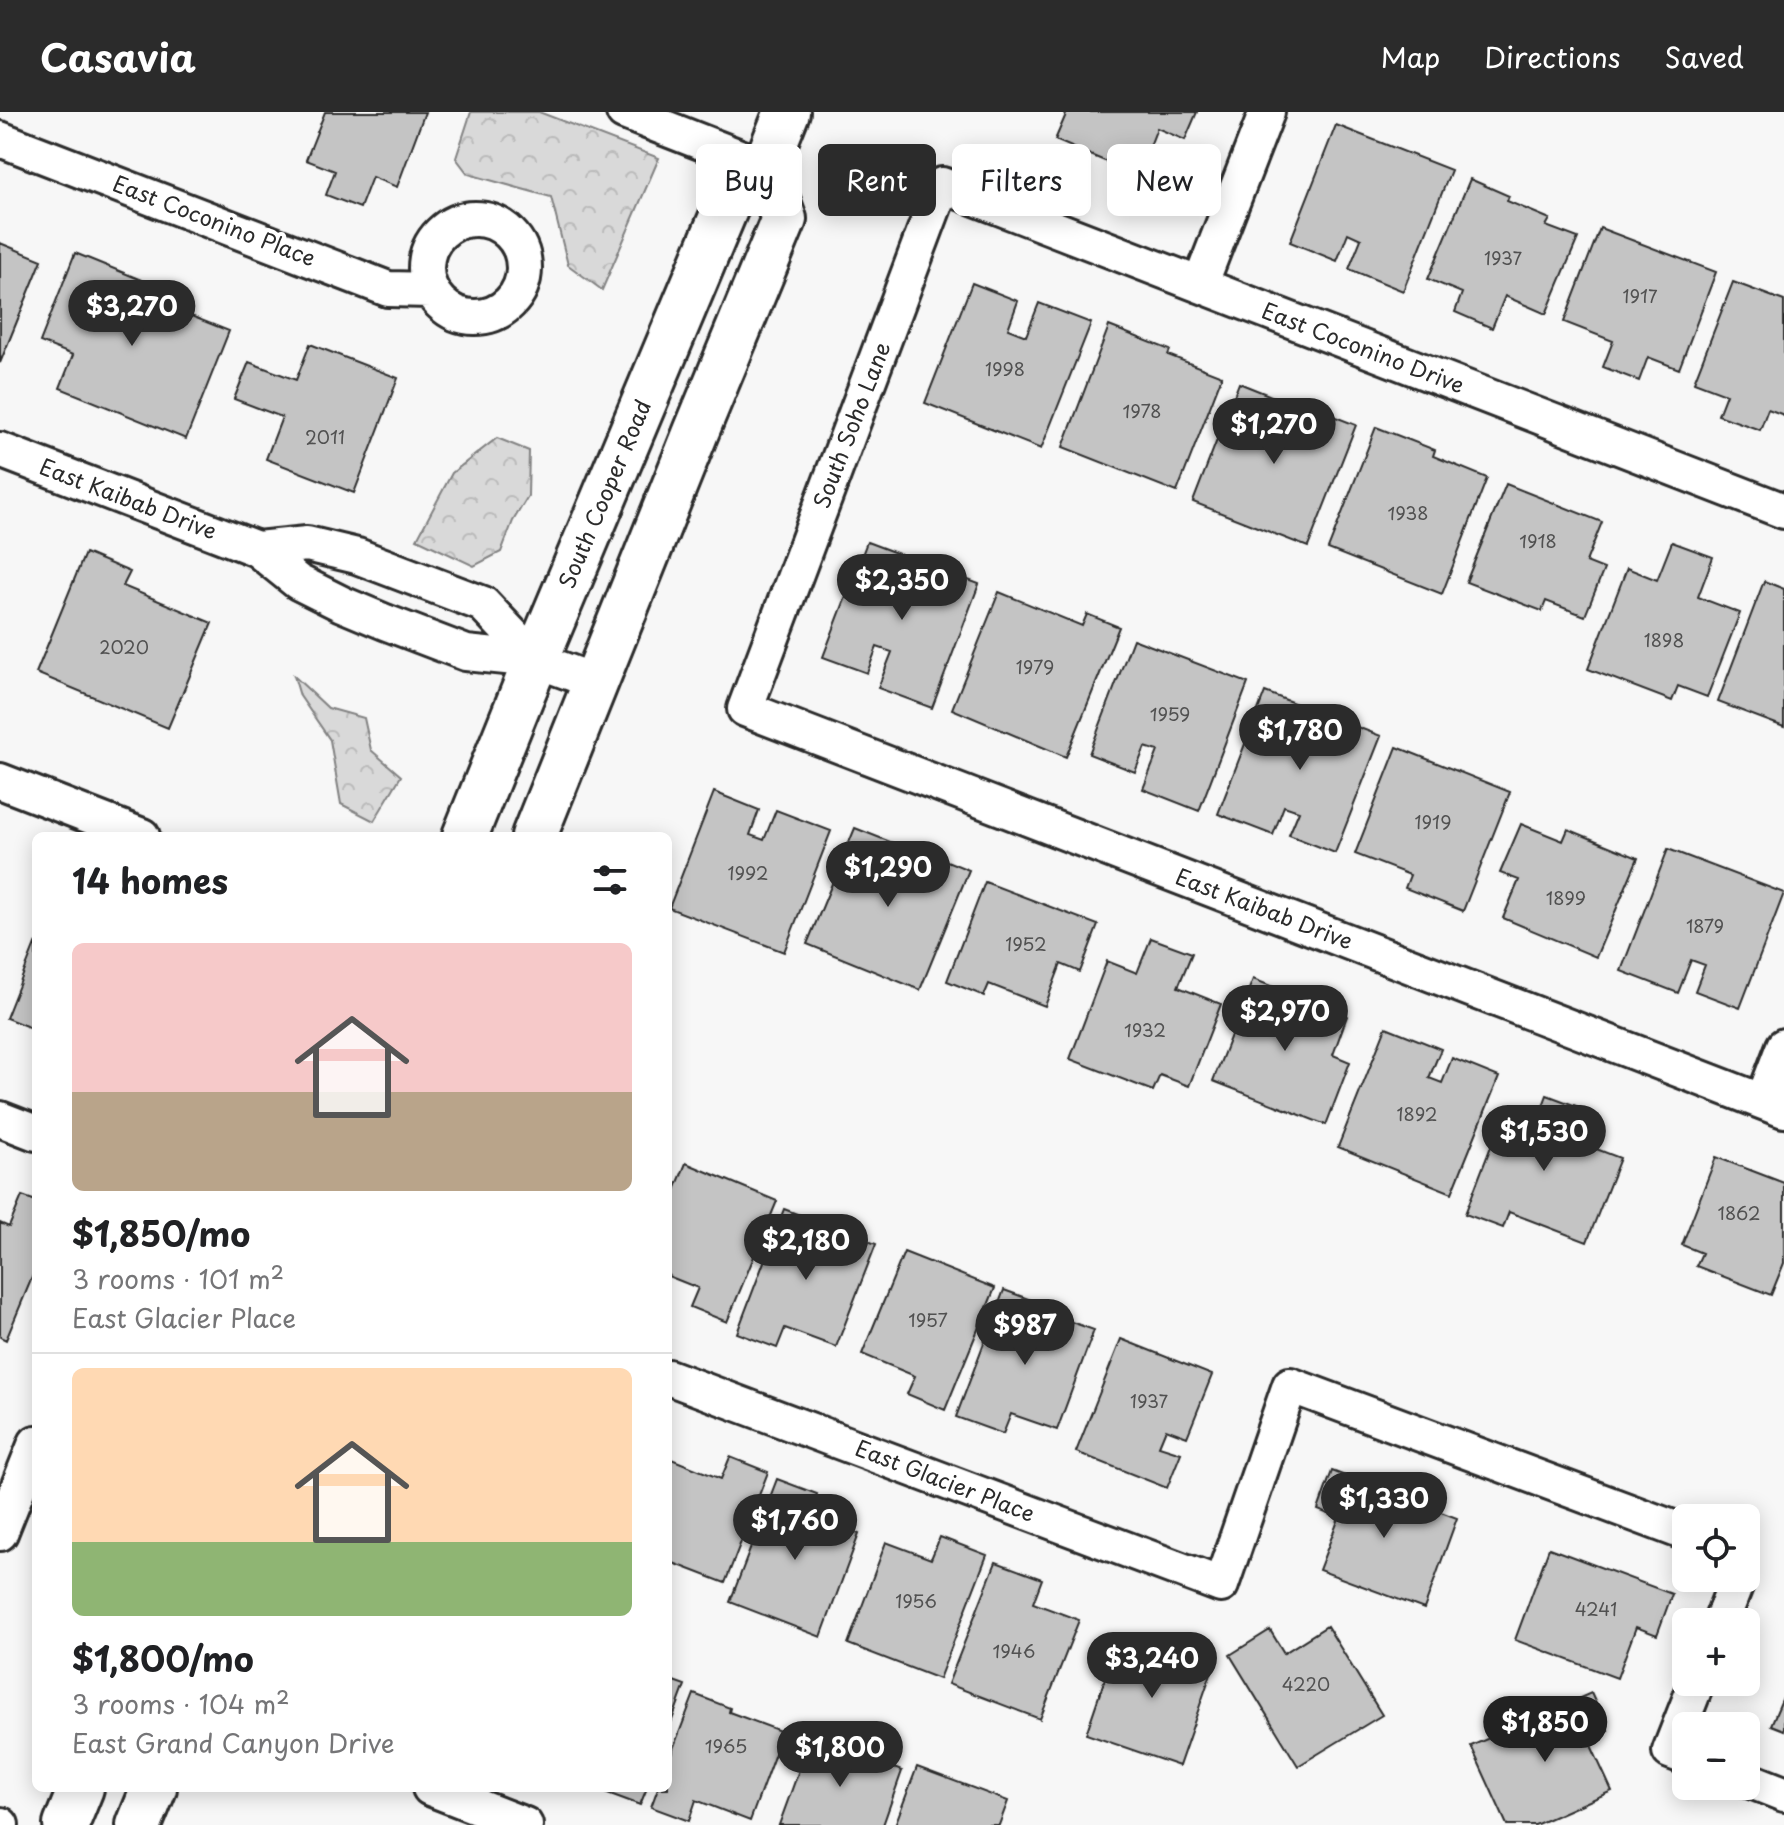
<!DOCTYPE html>
<meta charset="utf-8">
<style>
:root{--surface:#fff;--page:#f6f6f6;--text:#202124;--muted:#757577;--line:#e0e0e0;--accent:#2b2b2b}
body{margin:0;font-family:"Playpen Sans",sans-serif;background:var(--page);color:var(--text);height:100vh;display:flex;flex-direction:column;font-size:30px;white-space:nowrap}
*{box-sizing:border-box;margin:0}
p{font-size:26px;color:var(--muted)}
.icon{flex:none;width:44px;height:44px;fill:none;stroke:currentColor;stroke-width:2;stroke-linecap:round;stroke-linejoin:round}
.map{position:relative;flex:1;overflow:hidden}
.side{position:absolute;left:32px;top:720px;width:640px;height:960px;display:flex;flex-direction:column;background:var(--surface);border-radius:12px;box-shadow:0 4px 20px #0003}
.side>*{flex:none}
.hud{position:absolute;left:696px;top:32px;width:760px;height:72px;display:flex;gap:16px}
.tools{position:absolute;left:1672px;top:1392px;display:grid;gap:16px}
.tools a{display:grid;place-items:center;width:88px;height:88px;border-radius:12px;background:var(--surface);box-shadow:0 4px 20px #0003;font-size:40px}
.price{position:absolute;translate:-50% -68px;padding:0 18px;border-radius:28px;background:var(--accent);color:#fff;font-size:26px;line-height:52px;filter:drop-shadow(0 2px 4px #0008)}
.price::after{content:'';position:absolute;left:50%;top:48px;width:24px;height:18px;margin-left:-12px;background:inherit;clip-path:polygon(0 0,100% 0,50% 100%)}
.price.selected{background:#222;color:#fff}
ul{padding:0;list-style:none}
li{display:grid;align-content:center;gap:16px;height:424px;padding:0 40px}
li+li{border-top:2px solid var(--line)}
li span{display:grid;place-items:center;height:248px;border-radius:12px;color:#555}
li>.icon{margin-inline-start:auto}
span .icon{width:144px;height:144px;fill:#fffc;stroke-width:1}
li b{font-size:34px}
h2{display:flex;justify-content:space-between;align-items:center;height:96px;padding:0 40px;font-size:34px}
.chip{padding:0 28px;border-radius:12px;background:var(--surface);box-shadow:0 4px 20px #0003;font-size:28px;line-height:72px}
.chip.selected{background:var(--accent);color:#fff}
header{display:flex;align-items:center;gap:48px;box-sizing:border-box;height:112px;padding:0 40px;background:var(--accent);color:#fff}
header strong{font-size:38px}
nav{display:flex;gap:44px;margin-inline-start:auto;font-size:28px}
.map>svg:first-child{display:block}
.park{fill:url(#park-crowns);stroke:#828282;stroke-width:2}
.building{fill:#c4c4c4;stroke:#2b2b2b;stroke-width:2}
.lines{fill:none;stroke-linecap:round;stroke-linejoin:round}
.street-casing{stroke:#2b2b2b;stroke-width:40}
.secondary-casing{stroke:#2b2b2b;stroke-width:50}
.street{stroke:#fff;stroke-width:34}
.secondary{stroke:#fff;stroke-width:44}
.labels{text-anchor:middle;stroke-width:8;stroke-linejoin:round;paint-order:stroke}
.number-label{font-size:18px;fill:#515151}
.street-label{font-size:22px;fill:#2b2b2b;stroke:#fff}
</style>
<header>
<strong>Casavia</strong>
<nav><a>Map</a><a>Directions</a><a>Saved</a></nav>
</header>
<div class="map">
<svg width="1784" height="1713" viewBox="0 0 1784 1713">
<defs>
<pattern id="park-crowns" width="20" height="18" patternUnits="userSpaceOnUse" patternTransform="scale(2)"><rect width="20" height="18" fill="#d9d9d9"/><path d="M2 6a3 3 0 1 1 6 0M12 15a3 3 0 1 1 6 0" fill="none" stroke="#bababa"/></pattern>
</defs>
<rect width="100%" height="100%" fill="#f7f7f7"/>
<filter id="ink" filterUnits="userSpaceOnUse"><feTurbulence type="fractalNoise" baseFrequency=".0125" numOctaves="2"/><feDisplacementMap in="SourceGraphic" scale="16" xChannelSelector="R" yChannelSelector="G"/><feConvolveMatrix kernelMatrix="1 2 1 2 8 2 1 2 1" color-interpolation-filters="sRGB"/></filter>
<g filter="url(#ink)">
<path class="park" d="M471 0H539L659 46 602 178 568 153 551 85 468 62 456 46Z
M497 326 529 339 528 384 513 409 501 440 474 454 417 427 452 361Z
M294 564 328 596 364 606 371 638 401 664 374 709 341 692 330 628 300 584Z"/>
<path class="building" d="M325 0H425L397 75 372 65 360 96 326 83 335 59 306 48Z
M1067 0H1197L1185 28 1157 16 1150 34 1174 43 1161 73 1055 28Z
M1336 13 1451 58 1403 179 1349 157 1361 127 1348 121 1337 149 1290 130Z
M1470 67 1509 84 1507 89 1550 107 1546 114 1578 126 1546 202 1505 184 1492 216 1455 200 1462 181 1428 167Z
M1600 116 1716 160 1679 257 1648 245 1639 269 1603 255 1613 229 1564 210Z
M0 131 42 148 0 251Z
M75 141 144 169 138 183 229 219 186 327 60 276 73 243 40 230Z
M1733 170 1784 189V303L1768 297 1760 318 1718 303 1726 282 1694 270Z
M972 171 1018 189 1008 217 1026 224 1039 191 1091 211 1041 337 925 291Z
M1109 214 1170 238 1168 243 1222 264 1177 380 1063 335Z
M310 232 398 266 354 381 266 347 282 305 234 287 249 250 296 268Z
M1239 271 1284 289 1274 317 1288 322 1300 291 1356 313 1308 435 1193 390Z
M1376 315 1435 338 1433 344 1487 366 1442 482 1328 437Z
M1506 372 1602 410 1586 450 1604 457 1585 504 1546 489 1542 499 1466 470Z
M867 430 979 472 932 596 878 576 892 540 877 535 867 561 823 545Z
M1672 430 1713 445 1698 485 1740 501 1707 585 1678 574 1672 589 1588 557 1627 456 1657 468Z
M85 441 130 460 123 474 212 511 168 616 36 561Z
M1764 469 1784 477V615L1718 590Z
M999 480 1082 514 1087 502 1119 515 1066 645 952 597Z
M1133 527 1248 571 1199 699 1143 677 1158 639 1145 635 1135 660 1089 642Z
M1265 580 1381 624 1335 741 1289 723 1299 699 1284 694 1273 723 1218 702Z
M1397 635 1510 680 1463 799 1405 776 1410 763 1355 742Z
M714 680 759 698 750 723 764 728 776 698 831 719 784 840 669 796Z
M1521 712 1563 729 1568 717 1638 746 1596 845 1503 806 1519 768 1500 761Z
M855 716 898 733 888 760 901 765 913 735 969 758 920 878 807 832Z
M1668 737 1784 781 1740 896 1695 879 1705 853 1691 848 1678 881 1621 859Z
M985 770 1098 813 1080 860 1061 852 1045 894 989 872 984 884 947 869Z
M1151 826 1192 841 1178 875 1221 892 1189 974 1160 963 1153 979 1070 947 1107 849 1137 861Z
M36 830V918L6 906Z
M1253 867 1347 904 1333 943 1350 950 1326 1013 1213 969Z
M1386 915 1441 937 1429 966 1442 971 1452 946 1499 965 1452 1081 1338 1035Z
M1547 983 1590 999 1578 1030 1620 1046 1587 1130 1509 1100 1503 1116 1465 1102 1503 1003 1535 1015Z
M1716 1045 1784 1071V1151L1771 1183 1696 1154 1702 1141 1682 1133Z
M686 1051 777 1089 727 1210 690 1195 698 1176 668 1164V1095Z
M22 1084 36 1089V1156L6 1228 0 1225V1111L9 1115Z
M784 1097 876 1132 836 1235 785 1216 777 1236 737 1221Z
M904 1140 995 1176 945 1298 907 1282 915 1264 862 1242Z
M1004 1178 1037 1190 1035 1197 1094 1218 1057 1318 1011 1302 1003 1322 956 1305Z
M1121 1227 1212 1263 1187 1325 1166 1317 1159 1334 1181 1341 1167 1376 1076 1340Z
M730 1345 768 1360 725 1471 668 1449V1349L669 1346 721 1367Z
M1332 1359 1457 1406 1424 1497 1319 1458 1339 1406 1318 1398Z
M777 1367 817 1382 809 1403 859 1422 821 1525 730 1490Z
M940 1425 987 1443 939 1567 848 1532 886 1430 931 1447Z
M1549 1436 1672 1482 1657 1523 1636 1515 1617 1566 1515 1528Z
M996 1450 1042 1467 1033 1491 1079 1508 1040 1607 948 1572Z
M1327 1514 1382 1603 1298 1654 1230 1543 1270 1518 1284 1541Z
M1179 1528 1218 1541 1179 1654 1086 1622 1117 1531 1172 1550Z
M668 1567 685 1573 668 1619Z
M1591 1581 1608 1618 1588 1627 1612 1679 1535 1713H1507L1471 1634Z
M694 1582 730 1596 729 1600 783 1620 750 1709 696 1688 689 1709 651 1695 658 1676H668V1650Z
M1784 1583V1618L1771 1613Z
M811 1625 902 1659 883 1713H779Z
M917 1655 1008 1689 999 1713H895Z
M594 1676H647L640 1693Z"/>
<g class="lines">
<defs>
<path id="street" d="M624 0 765 55
M0 27 388 177 431 178
M426 156a49 49 0 1 1 98 0a49 49 0 1 1-98 0Z
M1200 173 1267 0
M0 338 257 437 298 470 342 492 385 510 466 541 536 548 596 570
M1784 399 942 73 745 597 1784 998
M257 437 307 432 357 444 483 492 536 548
M0 669 142 724
M1763 989 1784 934
M0 1007 36 1021
M668 1265 1221 1473 1290 1273 1686 1421
M0 1421 36 1331
M1721 1510 1738 1466
M1686 1645 1670 1639 1697 1570
M1746 1667 1784 1682
M430 1676 525 1713
M0 1713H1"/>
<path id="secondary" d="M465 724 536 548 734 76 765 55 787 0
M534 724 696 320 784 107 765 55
M66 1713 81 1676
M139 1713 154 1676"/>
</defs>
<use href="#street" class="street-casing"/>
<use href="#secondary" class="secondary-casing"/>
<use href="#street" class="street"/>
<use href="#secondary" class="secondary"/>
</g>
</g>
<g class="labels">
<g class="number-label">
<text x="1503" y="153">1937</text>
<text x="1640" y="191">1917</text>
<text x="1005" y="264">1998</text>
<text x="1142" y="306">1978</text>
<text x="325" y="332">2011</text>
<text x="1408" y="408">1938</text>
<text x="1538" y="436">1918</text>
<text x="1664" y="535">1898</text>
<text x="124" y="542">2020</text>
<text x="1035" y="562">1979</text>
<text x="1170" y="609">1959</text>
<text x="1433" y="717">1919</text>
<text x="748" y="768">1992</text>
<text x="1566" y="793">1899</text>
<text x="1705" y="821">1879</text>
<text x="1026" y="839">1952</text>
<text x="1145" y="925">1932</text>
<text x="1417" y="1009">1892</text>
<text x="1739" y="1108">1862</text>
<text x="928" y="1215">1957</text>
<text x="1149" y="1296">1937</text>
<text x="916" y="1496">1956</text>
<text x="1596" y="1504">4241</text>
<text x="1014" y="1546">1946</text>
<text x="1306" y="1579">4220</text>
<text x="726" y="1641">1965</text>
</g>
<g class="street-label">
<text transform="translate(214 109) rotate(21)" y="8">East Coconino Place</text>
<text transform="translate(1363 236) rotate(21)" y="8">East Coconino Drive</text>
<text transform="translate(852 313) rotate(-69)" y="8">South Soho Lane</text>
<text transform="translate(605 382) rotate(-67)" y="8">South Cooper Road</text>
<text transform="translate(128 387) rotate(21)" y="8">East Kaibab Drive</text>
<text transform="translate(1264 797) rotate(21)" y="8">East Kaibab Drive</text>
<text transform="translate(945 1369) rotate(21)" y="8">East Glacier Place</text>
</g>
</g>
</svg>
<div class="tools">
<a><svg class="icon" aria-label="locate" viewBox="0 0 24 24"><circle cx="12" cy="12" r="6"/><path d="M12 2v4M12 18v4M2 12h4M18 12h4"/></svg></a>
<a>+</a>
<a>−</a>
</div>
<b class="price" style="left:132px;top:236px">$3,270</b>
<b class="price" style="left:1274px;top:354px">$1,270</b>
<b class="price" style="left:902px;top:510px">$2,350</b>
<b class="price" style="left:1300px;top:660px">$1,780</b>
<b class="price" style="left:888px;top:797px">$1,290</b>
<b class="price" style="left:1285px;top:941px">$2,970</b>
<b class="price" style="left:1544px;top:1061px">$1,530</b>
<b class="price" style="left:806px;top:1170px">$2,180</b>
<b class="price" style="left:1025px;top:1255px">$987</b>
<b class="price" style="left:1384px;top:1428px">$1,330</b>
<b class="price" style="left:795px;top:1450px">$1,760</b>
<b class="price" style="left:1152px;top:1588px">$3,240</b>
<b class="price selected" style="left:1545px;top:1652px">$1,850</b>
<b class="price" style="left:840px;top:1677px">$1,800</b>
<div class="hud">
<a class="chip">Buy</a>
<a class="chip selected">Rent</a>
<a class="chip">Filters</a>
<a class="chip">New</a>
</div>
<section class="side">
<h2>14 homes<svg class="icon" aria-label="filters" viewBox="0 0 24 24"><path d="M4 7h16M4 17h16"/><circle cx="9" cy="7" r="2"/><circle cx="15" cy="17" r="2"/></svg></h2>
<ul>
<li><span style="background:linear-gradient(#f6c9c9 60%,#b9a48a 0)"><svg class="icon" aria-label="home" viewBox="0 0 24 24"><path d="M3 11l9-7 9 7M6 9v11h12V9"/></svg></span><div><b>$1,850/mo</b><p>3 rooms · 101 m²</p><p>East Glacier Place</p></div></li>
<li><span style="background:linear-gradient(#ffd9b3 70%,#8fb573 0)"><svg class="icon" aria-label="home" viewBox="0 0 24 24"><path d="M3 11l9-7 9 7M6 9v11h12V9"/></svg></span><div><b>$1,800/mo</b><p>3 rooms · 104 m²</p><p>East Grand Canyon Drive</p></div></li>
</ul>
</section>
</div>
